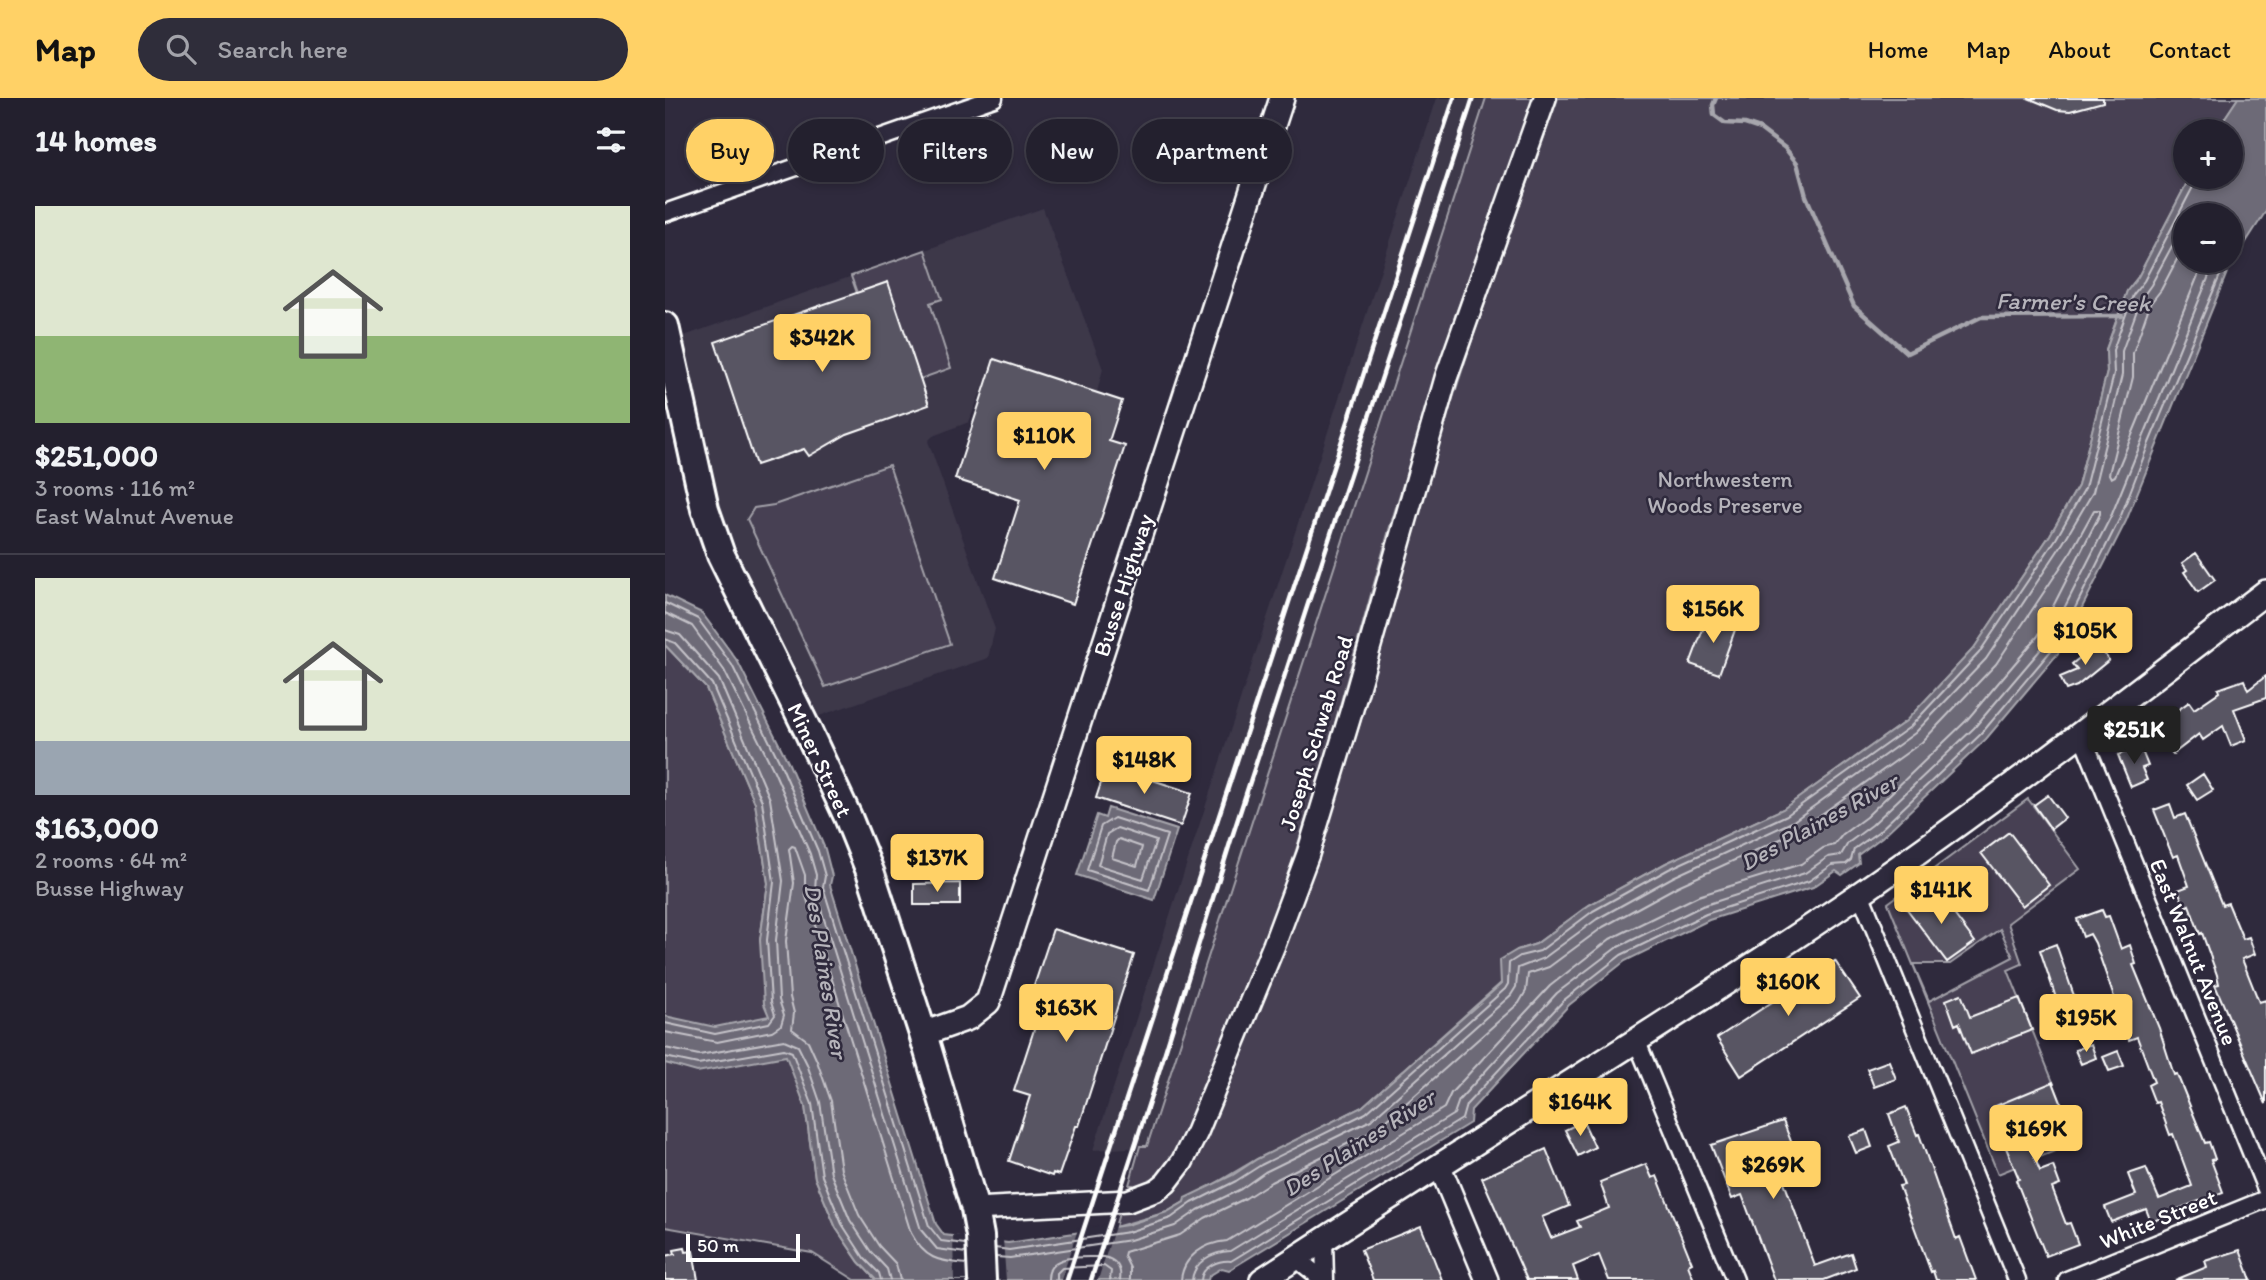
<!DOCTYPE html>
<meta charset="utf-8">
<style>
:root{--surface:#23202e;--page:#2f2d3a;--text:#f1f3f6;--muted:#a3a3aa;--line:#403e4a;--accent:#ffd166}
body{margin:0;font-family:Itim,sans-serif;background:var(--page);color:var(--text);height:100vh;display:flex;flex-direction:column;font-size:26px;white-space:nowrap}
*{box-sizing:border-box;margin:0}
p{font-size:23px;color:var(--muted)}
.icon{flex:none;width:38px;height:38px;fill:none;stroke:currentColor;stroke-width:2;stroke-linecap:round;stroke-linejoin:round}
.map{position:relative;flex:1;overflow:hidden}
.drawer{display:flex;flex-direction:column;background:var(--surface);width:665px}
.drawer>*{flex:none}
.top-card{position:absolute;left:21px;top:21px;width:665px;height:63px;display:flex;gap:14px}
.controls{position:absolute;left:1508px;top:21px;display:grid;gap:14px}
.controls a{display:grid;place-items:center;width:70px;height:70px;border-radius:50%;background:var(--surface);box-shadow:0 4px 10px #0003,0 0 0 2px var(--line);font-size:35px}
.scale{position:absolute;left:21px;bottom:18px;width:114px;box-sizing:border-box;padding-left:7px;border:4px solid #fff;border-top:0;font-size:19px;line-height:24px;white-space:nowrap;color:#fff;-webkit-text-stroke:5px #2f2a3d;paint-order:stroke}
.price{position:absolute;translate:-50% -60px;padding:0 16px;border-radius:7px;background:var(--accent);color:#111;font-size:23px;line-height:46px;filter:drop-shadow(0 2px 4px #0008)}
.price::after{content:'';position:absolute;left:50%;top:42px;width:21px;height:16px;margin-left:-10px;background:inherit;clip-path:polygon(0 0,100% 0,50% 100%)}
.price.current{background:#222;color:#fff}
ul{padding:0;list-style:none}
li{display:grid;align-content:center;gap:14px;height:371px;padding:0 35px}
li+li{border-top:2px solid var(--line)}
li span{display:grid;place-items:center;height:217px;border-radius:0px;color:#555}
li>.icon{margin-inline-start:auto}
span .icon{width:126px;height:126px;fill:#fffc;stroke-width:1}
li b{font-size:30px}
h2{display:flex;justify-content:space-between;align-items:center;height:84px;padding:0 35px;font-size:30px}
.tag{padding:0 24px;border-radius:32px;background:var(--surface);box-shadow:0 4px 10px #0003,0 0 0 2px var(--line);font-size:24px;line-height:63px}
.tag.current{background:var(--accent);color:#111}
header{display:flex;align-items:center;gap:42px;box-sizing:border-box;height:98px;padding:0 35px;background:var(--accent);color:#111}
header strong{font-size:33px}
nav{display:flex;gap:38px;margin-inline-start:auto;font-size:24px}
.search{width:490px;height:63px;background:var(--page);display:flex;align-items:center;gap:18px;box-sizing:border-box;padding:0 24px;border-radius:38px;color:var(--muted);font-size:26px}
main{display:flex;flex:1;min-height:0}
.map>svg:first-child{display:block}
.built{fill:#3c3749}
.green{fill:#464152;stroke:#a2a0a8;stroke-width:2;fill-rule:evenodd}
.water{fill:#6d6a77;stroke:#a7a6ad;stroke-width:2;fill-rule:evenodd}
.pier{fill:#2f2a3d}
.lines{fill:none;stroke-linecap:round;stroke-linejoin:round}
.shore{stroke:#c5c3c9;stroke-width:2}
.stream{stroke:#a7a6ad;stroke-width:4.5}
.building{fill:#595564;stroke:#fff;stroke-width:2}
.minor-casing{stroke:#fff;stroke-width:21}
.tertiary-casing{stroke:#fff;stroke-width:26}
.secondary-casing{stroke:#fff;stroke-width:28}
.primary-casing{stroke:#fff;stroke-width:32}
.minor{stroke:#2f2a3d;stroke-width:16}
.tertiary{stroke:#2f2a3d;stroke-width:21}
.secondary{stroke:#2f2a3d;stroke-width:23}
.primary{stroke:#2f2a3d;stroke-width:26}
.rail{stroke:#fff;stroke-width:4.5}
.labels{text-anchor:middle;stroke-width:5;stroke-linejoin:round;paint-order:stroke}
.park-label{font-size:23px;fill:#b5b3ba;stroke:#2f2a3d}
.street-label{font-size:23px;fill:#fff;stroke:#2f2a3d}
.water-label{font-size:24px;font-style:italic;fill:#b6b4bb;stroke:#2f2a3d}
</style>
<header>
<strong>Map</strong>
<div class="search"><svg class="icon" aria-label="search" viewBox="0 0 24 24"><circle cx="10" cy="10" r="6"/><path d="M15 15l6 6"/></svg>Search here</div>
<nav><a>Home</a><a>Map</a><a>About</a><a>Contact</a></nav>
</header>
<main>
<section class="drawer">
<h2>14 homes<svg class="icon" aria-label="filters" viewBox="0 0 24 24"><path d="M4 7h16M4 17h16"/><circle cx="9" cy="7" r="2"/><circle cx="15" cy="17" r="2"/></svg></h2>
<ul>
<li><span style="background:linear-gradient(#dfe7d0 60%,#8fb573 0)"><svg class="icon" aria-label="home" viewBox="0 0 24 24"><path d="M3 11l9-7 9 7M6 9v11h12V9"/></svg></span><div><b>$251,000</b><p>3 rooms · 116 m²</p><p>East Walnut Avenue</p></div></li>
<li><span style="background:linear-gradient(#dfe7d0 75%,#9aa5b1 0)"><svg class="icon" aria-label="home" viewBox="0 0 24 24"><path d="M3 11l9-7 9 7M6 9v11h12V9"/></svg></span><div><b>$163,000</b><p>2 rooms · 64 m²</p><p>Busse Highway</p></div></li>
</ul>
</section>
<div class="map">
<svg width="1601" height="1182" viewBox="0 0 1601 1182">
<rect width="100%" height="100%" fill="#2f2a3d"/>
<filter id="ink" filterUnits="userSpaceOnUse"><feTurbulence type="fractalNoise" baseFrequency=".0143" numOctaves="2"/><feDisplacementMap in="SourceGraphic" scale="14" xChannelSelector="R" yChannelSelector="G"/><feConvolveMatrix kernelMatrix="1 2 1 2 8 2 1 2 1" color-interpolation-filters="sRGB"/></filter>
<g filter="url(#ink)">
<path class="built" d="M772 0H821L481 1049 428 1052Z
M378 110 438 271 432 294 329 261 304 324 268 338 263 343 330 531 323 560 154 618 77 464 60 423 47 379 19 238Z"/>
<path class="green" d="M821 0H869L790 218 724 432 664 647 618 794 573 915 516 1043 505 1067 496 1077 484 1086 472 1092 468 1087H464L475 1048H482Z
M893 0H1573L1551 33H1521V79H1525L1473 179 1462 193 1441 251 1442 274 1413 388 1385 437 1309 550 1241 623 1118 711 1001 765 924 807 871 846 852 852 836 885 697 1009 592 1061 502 1114 450 1129 455 1112 489 1103 650 766 695 625 771 352 810 233Z
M260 152 277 201 265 205 286 270 255 281 222 184 192 195 186 178Z
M224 367 285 546 160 589 82 421 89 410 109 407Z
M0 547 41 590 90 705 103 785 95 842 128 972 140 1008 150 1080 171 1130 194 1164 211 1182H190L147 1155 0 1129Z
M1363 701 1415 771 1343 825 1357 866 1343 872 1412 1044 1333 1076 1223 805ZM1335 831 1348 859 1264 903 1248 866H1285Z"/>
<path class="water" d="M1573 0H1601V113L1563 172 1461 423 1395 553 1321 641 1217 739 1193 757 1194 765 1177 777 1171 773 1148 789 1044 822 960 863 904 907 806 1012 805 1025 564 1172 557 1170 544 1178 543 1182H211L194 1164 171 1130 150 1080 140 1008 121 958 32 974 0 965V918L50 929 104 918 99 906 95 842 103 785 90 705 41 590 0 547V497L37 515 73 564 124 666 160 751 167 778 165 787 271 1126 279 1137 343 1145 462 1127 502 1114 519 1104 520 1100 568 1077 592 1061 697 1009 836 886 835 862 852 852 871 846 924 807 1001 765 1118 711 1241 623 1309 550 1385 437 1413 388 1442 274 1441 252 1462 193 1473 179 1525 79H1566V33H1551ZM1521 117H1566V163H1521Z
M443 710 512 732 489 802 412 777 432 717 440 720Z"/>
<path class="pier" d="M451 1125 433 1182H396L413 1131Z
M288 1137 338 1141 341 1182H289Z"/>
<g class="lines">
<path class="shore" d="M1521 144 1496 192 1485 206 1468 255V279L1444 376 1446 380 1450 378 1539 163
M0 505 33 521 67 567 117 669 153 753 160 778 158 789 264 1128 276 1143 300 1146
M0 515 27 528 59 572 109 673 145 756 151 777 150 792 256 1132 272 1151 301 1155
M0 532 15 537 54 581 105 701 118 783 111 842 114 902 119 917 116 927 107 933 52 944 0 934
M0 541 10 545 47 586 97 703 109 784 102 842 106 904 110 917 104 925 50 936 0 925
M449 720 502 737 484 792 422 772 436 728Z
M452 730 491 743 478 781 433 767 442 736Z
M454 741 477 749 472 768 447 760 451 744Z
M0 950 34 957 119 942 133 948 142 966 155 1004 166 1076 185 1122 206 1154 222 1171 225 1182
M0 959 33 966 119 951 127 954 147 1006 157 1078 177 1126 199 1160 214 1175 216 1182
M330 1150 344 1152 463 1134 506 1120 527 1105 571 1083 596 1067 701 1015 840 891 843 886 844 865 855 858 875 853 928 813 1004 771 1122 717 1245 629 1314 555 1391 441 1420 390 1449 276 1448 252 1468 197 1479 183 1530 85 1531 79
M331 1159 345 1160 465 1142 510 1128 533 1112 576 1091 600 1074 706 1022 846 897 851 889 853 870 879 860 932 821 1008 779 1127 724 1250 635 1321 561 1398 445 1428 394 1457 277V253L1476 201 1486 187 1521 122
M235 1182 231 1166 214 1148 194 1117 176 1072 166 1003 152 963 143 943 127 931 129 915 125 899 121 843 129 785 124 751 127 748 130 749 140 777V795L246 1135C260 1162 274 1163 301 1166
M383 1182C382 1154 418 1160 438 1159 450 1161 457 1169 455 1182
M392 1182V1175L397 1170 439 1168 446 1173 445 1182
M465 1182V1170L459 1158 460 1154 515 1137 540 1120 581 1100 606 1084 712 1031 854 905 861 893 863 876 884 869 938 829 1013 788 1133 733 1257 644 1331 566 1407 452 1429 412H1435V416L1373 538 1301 623 1201 719 1178 736 1169 747 1158 750 1136 766 1033 798 945 841 885 888 786 995 779 1010 562 1143C540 1145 518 1158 516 1182
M527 1182C529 1163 548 1154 565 1153L789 1016 794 1002 892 895 951 850 1037 808 1140 775 1163 759 1176 757 1183 745 1207 727 1309 630 1382 544 1447 416 1550 163
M536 1182C537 1168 554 1162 566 1163L797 1021 801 1007 899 902 956 857 1041 816 1144 783 1167 767 1181 766 1186 762 1189 751 1213 734 1316 636 1389 549 1409 512 1455 420 1484 345 1561 163"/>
<path class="stream" d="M1051 0 1048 7 1049 17 1060 25 1080 26 1095 31 1120 50 1132 65 1141 98 1189 208 1242 255 1316 219 1457 218"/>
</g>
<path class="building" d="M1363 0H1438V4L1405 13 1392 12Z
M223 184 264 307 182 336 144 358 139 351 91 367 50 244Z
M329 261 457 303 444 343 460 348 408 506 330 480 355 402 290 381Z
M1531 455 1550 482 1533 494 1519 474 1522 472 1517 465Z
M1043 518 1071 529 1054 576 1025 566Z
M1432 546 1444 562 1412 588 1401 592 1395 579 1412 572 1407 566Z
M1601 578V600L1569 611 1581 642 1566 648 1558 628 1538 642 1534 636 1508 656 1488 630 1524 604 1529 611 1554 594 1553 591 1579 582 1583 592Z
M1475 648 1483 668 1477 670 1482 682 1466 689 1453 657Z
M442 667 527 695 516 728 431 700Z
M1538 676 1548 692 1532 702 1522 687Z
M1383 697 1400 720 1386 731 1369 707Z
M1505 706 1510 720 1520 716 1557 807 1563 805 1578 841 1584 839 1590 856 1577 861 1594 904 1601 902V1006L1550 887 1554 886 1552 877 1537 835 1535 836 1524 807 1520 809 1513 792 1524 788 1513 757 1508 759 1489 712Z
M1344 734 1384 787 1357 808 1316 755Z
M295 785V807H249V786Z
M1270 791 1310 844 1282 864 1242 811Z
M1437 812 1440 819 1444 818 1456 851 1465 847 1471 866 1468 867 1494 930 1509 977 1512 976 1540 1045 1544 1044 1550 1061 1546 1062 1558 1094 1500 1116 1501 1118 1486 1124 1481 1111 1446 1124 1440 1109 1471 1097 1463 1076 1481 1070 1494 1101 1527 1088 1508 1036 1505 1037 1493 1004 1490 1005 1483 987 1489 984 1472 939 1464 942 1430 845 1425 836 1418 839 1412 821Z
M388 831 469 857 414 1028H411L394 1077 388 1075 387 1078 344 1063 365 998 349 993 376 910 363 906Z
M1391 846 1417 921 1400 927 1375 852Z
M1170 863 1195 900 1076 978 1052 940Z
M1296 896 1305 919 1354 900 1367 932 1306 956 1294 925 1290 927 1281 902Z
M1426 946 1431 960 1416 966 1410 952Z
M1453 953 1459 968 1444 973 1438 959Z
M1224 963 1231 981 1209 989 1202 971Z
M1388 984 1400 1015 1358 1032 1375 1073 1388 1068 1395 1087 1387 1090 1401 1126 1405 1125 1413 1146 1381 1158 1351 1082 1354 1081 1337 1040 1340 1039 1328 1009Z
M1241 1009 1252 1037 1254 1036 1291 1141 1295 1139 1311 1182H1271L1268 1173 1266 1174 1234 1088 1239 1087 1224 1048 1234 1044 1224 1016Z
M918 1023 930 1049 913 1058 900 1032Z
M1118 1023 1138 1074 1118 1081 1150 1168 1186 1155 1191 1170 1159 1182H1109L1077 1097 1067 1101 1046 1047Z
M1201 1032 1207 1049 1191 1055 1184 1038Z
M881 1051 904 1108 877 1119 886 1140 915 1129 912 1123 944 1110 935 1084 981 1066 987 1080 992 1078 1027 1165 1023 1167 1029 1182H944L934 1157 908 1168 913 1182H862L817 1080Z
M756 1128 777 1182H708L696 1152Z
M20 1150 21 1154 28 1153 33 1182H0V1158L10 1156 9 1152Z
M1575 1152 1586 1182H1510L1542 1169 1540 1163Z"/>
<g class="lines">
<defs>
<path id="minor" d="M0 115 329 0
M1416 635 1601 1091
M1195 795 1352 1182
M972 944 1070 1182
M659 1141 660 1182
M631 1160 658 1182
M1402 1182 1601 1101"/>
<path id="tertiary" d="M775 1069 822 1182
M310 1111 463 1103 492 1092 501 1085 517 1064 532 1034 609 847 643 756 687 611 781 280 880 0"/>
<path id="secondary" d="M258 936 303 920 323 904 617 0
M597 1182C795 1052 997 930 1193 797 1333 701 1466 597 1601 494"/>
<path id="primary" d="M0 228 40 411 56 457 142 631 183 719 206 776 258 936 310 1111 315 1138 317 1182"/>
</defs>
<use href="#minor" class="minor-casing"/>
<use href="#tertiary" class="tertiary-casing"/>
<use href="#secondary" class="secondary-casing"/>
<use href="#primary" class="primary-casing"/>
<use href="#minor" class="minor"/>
<use href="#tertiary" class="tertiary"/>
<use href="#secondary" class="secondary"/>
<use href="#primary" class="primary"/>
<path class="rail" d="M402 1182 789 0
M426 1182 491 983 566 742 808 0"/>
</g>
</g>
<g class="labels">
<g class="park-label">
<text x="1060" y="389">Northwestern<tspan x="1060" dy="26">Woods Preserve</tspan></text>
</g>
<g class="street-label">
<text transform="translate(458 487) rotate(-72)" y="8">Busse Highway</text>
<text transform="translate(651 635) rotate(-73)" y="8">Joseph Schwab Road</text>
<text transform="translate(155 662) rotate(65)" y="8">Miner Street</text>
<text transform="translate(1529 854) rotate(68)" y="8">East Walnut Avenue</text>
<text transform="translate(1493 1121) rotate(-22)" y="8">White Street</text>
</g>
<g class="water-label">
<text transform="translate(1408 204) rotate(1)" y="8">Farmer's Creek</text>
<text transform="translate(1154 724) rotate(-29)" y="8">Des Plaines River</text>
<text transform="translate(161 873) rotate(81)" y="8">Des Plaines River</text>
<text transform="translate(694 1045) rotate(-33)" y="8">Des Plaines River</text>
</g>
</g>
</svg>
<div class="controls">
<a>+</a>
<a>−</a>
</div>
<div class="scale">50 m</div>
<b class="price" style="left:157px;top:276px">$342K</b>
<b class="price" style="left:379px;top:374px">$110K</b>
<b class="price" style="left:1048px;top:547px">$156K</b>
<b class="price" style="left:1420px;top:569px">$105K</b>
<b class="price current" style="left:1469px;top:668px">$251K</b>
<b class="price" style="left:479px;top:698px">$148K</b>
<b class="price" style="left:272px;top:796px">$137K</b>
<b class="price" style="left:1276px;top:828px">$141K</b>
<b class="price" style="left:1123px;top:920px">$160K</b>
<b class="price" style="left:401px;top:946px">$163K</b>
<b class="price" style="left:1421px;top:956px">$195K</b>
<b class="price" style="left:915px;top:1040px">$164K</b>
<b class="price" style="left:1371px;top:1067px">$169K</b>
<b class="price" style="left:1108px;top:1103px">$269K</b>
<div class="top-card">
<a class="tag current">Buy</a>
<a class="tag">Rent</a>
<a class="tag">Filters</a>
<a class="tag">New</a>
<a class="tag">Apartment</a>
</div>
</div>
</main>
